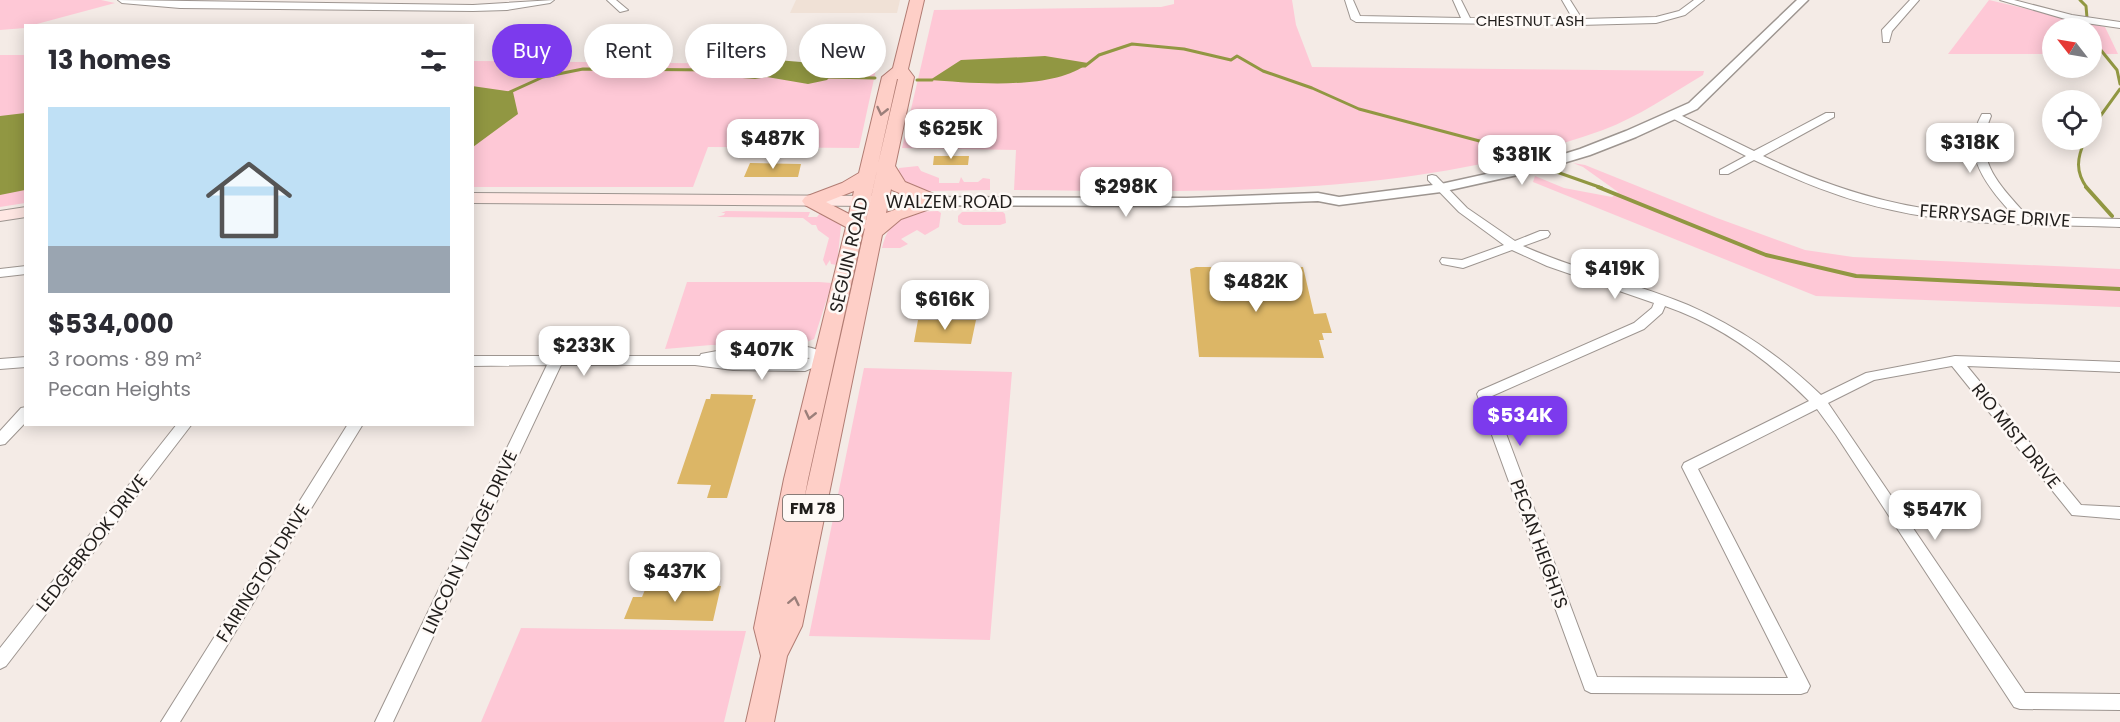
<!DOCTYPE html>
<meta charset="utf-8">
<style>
:root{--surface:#fff;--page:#f2f2f3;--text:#2b2b33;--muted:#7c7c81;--line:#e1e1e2;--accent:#7c3aed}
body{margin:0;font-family:Poppins,sans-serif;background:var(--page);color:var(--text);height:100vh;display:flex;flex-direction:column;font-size:22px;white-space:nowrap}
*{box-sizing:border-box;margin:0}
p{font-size:20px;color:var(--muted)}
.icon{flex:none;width:33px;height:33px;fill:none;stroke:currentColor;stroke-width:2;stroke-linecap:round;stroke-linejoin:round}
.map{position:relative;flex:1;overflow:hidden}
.details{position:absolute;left:24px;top:24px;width:450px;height:402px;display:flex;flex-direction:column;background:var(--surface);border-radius:0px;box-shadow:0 3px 15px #0003}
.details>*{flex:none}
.guide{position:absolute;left:492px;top:24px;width:570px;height:54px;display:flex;gap:12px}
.needle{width:39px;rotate:301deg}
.tools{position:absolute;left:2042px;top:18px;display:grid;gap:12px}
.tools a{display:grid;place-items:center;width:60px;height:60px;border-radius:50%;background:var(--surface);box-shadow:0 3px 15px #0003;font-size:30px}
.price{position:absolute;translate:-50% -51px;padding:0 14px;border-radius:12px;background:#fff;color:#222;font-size:20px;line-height:39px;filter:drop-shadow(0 2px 3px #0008)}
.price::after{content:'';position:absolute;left:50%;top:36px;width:18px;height:14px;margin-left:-9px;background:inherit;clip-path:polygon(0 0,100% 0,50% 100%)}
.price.current{background:var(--accent);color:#fff}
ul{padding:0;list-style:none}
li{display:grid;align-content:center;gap:12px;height:318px;padding:0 24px}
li+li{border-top:2px solid var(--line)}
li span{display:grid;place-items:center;height:186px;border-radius:0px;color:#555}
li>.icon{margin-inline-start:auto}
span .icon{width:108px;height:108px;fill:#fffc;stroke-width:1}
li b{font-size:26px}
h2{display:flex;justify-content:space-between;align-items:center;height:72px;padding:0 24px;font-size:26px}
.tag{padding:0 21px;border-radius:27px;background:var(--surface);box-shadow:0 3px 15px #0003;font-size:21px;line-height:54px}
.tag.current{background:var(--accent);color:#fff}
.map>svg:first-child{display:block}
.built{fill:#f0e1d6}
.green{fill:#fec8d6}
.water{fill:#919742}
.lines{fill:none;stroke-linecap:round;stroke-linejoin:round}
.stream-far1{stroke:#919742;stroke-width:3}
.stream{stroke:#919742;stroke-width:4}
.building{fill:#dcb666}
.minor-casing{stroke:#9d9590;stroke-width:2}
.tertiary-casing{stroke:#9d9590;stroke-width:3}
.secondary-casing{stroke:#9d9590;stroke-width:2}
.primary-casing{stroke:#b17c73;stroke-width:2}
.minor{fill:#fff;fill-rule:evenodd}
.tertiary{fill:#fff;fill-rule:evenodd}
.secondary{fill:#ffe7e3;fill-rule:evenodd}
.primary{fill:#fecfc7;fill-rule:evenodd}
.oneway{stroke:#9b7f7a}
.labels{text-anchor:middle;stroke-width:5;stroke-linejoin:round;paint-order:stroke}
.far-street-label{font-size:15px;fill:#211e1c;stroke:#fef9f6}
.shield{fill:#fef9f6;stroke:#63605d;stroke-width:1.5}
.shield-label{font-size:16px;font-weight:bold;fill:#211e1c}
.street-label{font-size:18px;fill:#211e1c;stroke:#fef9f6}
</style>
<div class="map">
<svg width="2120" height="722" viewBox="0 0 2120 722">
<rect width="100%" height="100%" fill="#f4ebe6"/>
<path class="built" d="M796 0H900L897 13H790Z"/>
<path class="green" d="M0 0H101L115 3 33 25 26 26 25 28 0 30Z
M1174 0H1292L1296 25 1312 67 1704 71 1703 75C1671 94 1638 117 1603 130 1413 198 1212 192 1014 190L1016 150 902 148 934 10 1161 7 1174 4Z
M1989 0 2105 27 2118 54H2091V28H2052V54H1948Z
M0 55H26L25 203 0 207Z
M473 61 877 65 859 148 708 147 693 187H473Z
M1573 163 1585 165 1717 218 1805 250 1853 257 2120 269V307L1816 296 1533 182 1535 176 1564 188 1612 197 1618 192 1583 167Z
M918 166 921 171 939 178V183H959L961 177 964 182H978L983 178 990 179V190L927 191 906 185 898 173 899 168Z
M726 211 806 212H810L808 217H817L820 213 839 222 841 226 837 265 831 264 830 260 826 266 823 260 829 238 818 230 816 225H812L803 218 717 217 724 215 725 213H721Z
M938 211 941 213 939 227 925 235 917 230 901 239 908 244 900 248H882C890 215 907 212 938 211Z
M962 212H1003L1005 214 1006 223 1000 225H963L958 222V216Z
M687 282H819L832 283 814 339 797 346 711 345 665 349Z
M864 368 1012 372 990 640 809 636Z
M521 628 746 631 724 722H481Z"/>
<path class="water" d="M716 55 813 63 836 70 827 80 808 84 767 77 755 79 717 76Z
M1045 56 1088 63C1055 91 972 83 930 80L961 60Z
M472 86 513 92 518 114 473 147Z
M25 113V190L0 195V116Z"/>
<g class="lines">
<path class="stream-far1" d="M2080 0 2086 6 2087 18
M2086 25 2087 28
M2091 38 2117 70 2120 84
M1080 66H1085L1099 55 1132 44 1184 49 1231 60 1237 56 1263 71 1312 88 1359 109 1487 143 1512 154
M825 77 875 78
M917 80H932
M508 93 543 77 583 69 721 70
M2091 129 2120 89
M2085 140C2077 158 2075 171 2087 188
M1551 170 1602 188"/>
<path class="stream" d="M1598 187 1766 255 1856 276 2120 289
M2086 187 2112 216"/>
</g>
<path class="building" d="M934 156H969L968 165H933Z
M750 163 801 164 798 177H744Z
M1196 267H1303L1314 314 1326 313 1332 333H1322L1324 340H1319L1324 358 1199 357 1190 269Z
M918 320H976L971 344 914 342Z
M711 394 753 395 752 399H756L727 498H707L711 485 677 484 706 399H710Z
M647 585 721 586 713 621 624 619 633 597H642Z"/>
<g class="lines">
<defs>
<path id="minor" d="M118 0 473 5 554 0 550 3 507 10 473 11 180 8 122 3Z
M607 0H616L628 10 620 12Z
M1345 0H1353L1360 16 1461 18 1453 0H1461L1470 18 1573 19 1562 0H1570L1582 19 1656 17 1679 11 1694 0H1704L1685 15 1656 23 1579 25 1356 22 1351 19Z
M1910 0H1919L1892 31 1889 42H1883L1882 30Z
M2000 0H2014L2072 15 2120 22V28L2072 21Z
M1674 112 1754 151 1826 113H1834V117L1763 156C1850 197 1918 213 2015 217 1988 187 1959 155 1982 114H1990L1991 116C1972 161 2000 185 2028 217L2120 219V227C2044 224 1966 227 1892 210 1844 200 1799 181 1754 160L1728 174H1720V170L1746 156 1670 117V113Z
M1432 175 1436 176 1467 208 1515 241 1540 231H1548L1550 234 1548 237 1523 246C1577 270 1635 283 1688 305 1740 328 1780 356 1821 395L1866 373 1955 356 2120 362V372L1967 366 2081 505 2120 507V519L2072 515 1952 366 1874 380 1828 403 2025 693 2120 694V710L2020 709 2014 707 1836 435 1817 409 1698 469 1807 680 1810 686 1807 692 1801 694 1591 693 1585 690 1477 394 1479 391 1634 323 1652 308 1654 303 1547 266 1512 250 1463 268 1442 264 1440 261 1442 258 1462 260 1504 245 1459 212 1428 180V176ZM1665 306C1721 325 1768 360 1809 401L1684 463 1682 467 1788 678 1597 677 1492 396 1644 329 1662 313Z
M26 266V274L0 277V269Z
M766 345C784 345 817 343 830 358L828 361 805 371 733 370 695 365H561L393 722H375L547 365 472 366V356H700L701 354 733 348ZM766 354 810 358 803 361 721 359Z
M26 357V367L0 369V359Z
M26 407V422L5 444 0 445V431L21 408Z
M177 424H192L6 666 0 669V648Z
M348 424H363L180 722H161Z"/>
<path id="tertiary" d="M1797 0H1808L1697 109 1636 137 1590 155 1540 170 1441 192 1339 205 1318 201 1187 206 880 205 873 201 880 197 1187 198 1318 193 1339 197 1441 184 1532 164 1580 149 1626 131 1689 103Z"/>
<path id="secondary" d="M472 193 878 196 886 201 878 206 472 203Z
M26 207V217L0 221V211Z"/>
<path id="primary" d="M910 0H924L908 69 914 77 895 166 905 182 941 197 944 201 941 205 901 219 882 235 802 626 787 656 774 722H746L761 656 754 628 784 479 846 227 805 205 802 201 805 197 842 183 859 173 882 77 893 68ZM897 79H898L878 164ZM878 166 865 225V224ZM891 189 892 190 919 201 886 213ZM854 191 849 214 826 202ZM865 228 804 500 808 479 863 230Z"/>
</defs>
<use href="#minor" class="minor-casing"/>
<use href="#tertiary" class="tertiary-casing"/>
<use href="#secondary" class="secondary-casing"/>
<use href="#primary" class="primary-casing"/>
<use href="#minor" class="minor"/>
<use href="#tertiary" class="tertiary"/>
<use href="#secondary" class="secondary"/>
<use href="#primary" class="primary"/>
</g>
<defs><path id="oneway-chevron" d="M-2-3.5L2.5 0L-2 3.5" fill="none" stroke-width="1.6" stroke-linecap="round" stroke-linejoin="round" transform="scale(1.5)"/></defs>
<g class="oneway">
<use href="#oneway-chevron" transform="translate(882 111) rotate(103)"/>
<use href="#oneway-chevron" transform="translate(810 415) rotate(103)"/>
<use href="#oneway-chevron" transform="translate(794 601) rotate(-78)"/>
</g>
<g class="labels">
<g class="far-street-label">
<text x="1530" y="26">CHESTNUT ASH</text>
</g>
<rect class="shield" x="783" y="495" width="60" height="26" rx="4.5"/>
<g class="shield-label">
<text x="813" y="514">FM 78</text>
</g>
<g class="street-label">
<text x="949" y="208">WALZEM ROAD</text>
<text transform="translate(1995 216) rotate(4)" y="6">FERRYSAGE DRIVE</text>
<text transform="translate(849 255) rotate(-77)" y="6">SEGUIN ROAD</text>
<text transform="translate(2016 436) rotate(51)" y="6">RIO MIST DRIVE</text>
<text transform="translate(470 542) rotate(-65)" y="6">LINCOLN VILLAGE DRIVE</text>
<text transform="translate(92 543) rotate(-52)" y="6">LEDGEBROOK DRIVE</text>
<text transform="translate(1539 544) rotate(70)" y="6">PECAN HEIGHTS</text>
<text transform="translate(263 573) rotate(-58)" y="6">FAIRINGTON DRIVE</text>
</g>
</g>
</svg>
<div class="tools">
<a><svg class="needle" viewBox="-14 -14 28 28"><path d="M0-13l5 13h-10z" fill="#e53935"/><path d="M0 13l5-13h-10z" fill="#7c7c81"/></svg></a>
<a><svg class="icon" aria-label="locate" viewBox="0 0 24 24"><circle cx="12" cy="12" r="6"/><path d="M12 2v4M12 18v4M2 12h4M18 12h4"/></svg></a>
</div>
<b class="price" style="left:951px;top:160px">$625K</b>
<b class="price" style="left:773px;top:170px">$487K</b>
<b class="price" style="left:1970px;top:174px">$318K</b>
<b class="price" style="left:1522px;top:186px">$381K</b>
<b class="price" style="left:1126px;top:218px">$298K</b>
<b class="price" style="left:1615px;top:300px">$419K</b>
<b class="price" style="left:1256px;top:313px">$482K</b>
<b class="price" style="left:945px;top:331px">$616K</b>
<b class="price" style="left:584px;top:377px">$233K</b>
<b class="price" style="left:762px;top:381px">$407K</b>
<b class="price current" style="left:1520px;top:447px">$534K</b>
<b class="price" style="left:1935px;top:541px">$547K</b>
<b class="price" style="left:675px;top:603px">$437K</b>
<div class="guide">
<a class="tag current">Buy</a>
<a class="tag">Rent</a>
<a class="tag">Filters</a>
<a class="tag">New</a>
</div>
<section class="details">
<h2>13 homes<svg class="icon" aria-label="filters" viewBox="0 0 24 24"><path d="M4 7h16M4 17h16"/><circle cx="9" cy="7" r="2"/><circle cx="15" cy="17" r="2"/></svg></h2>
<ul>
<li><span style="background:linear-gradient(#bfe0f5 75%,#9aa5b1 0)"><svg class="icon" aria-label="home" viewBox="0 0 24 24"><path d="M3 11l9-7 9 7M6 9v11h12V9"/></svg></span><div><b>$534,000</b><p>3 rooms · 89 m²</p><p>Pecan Heights</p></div></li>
</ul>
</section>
</div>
